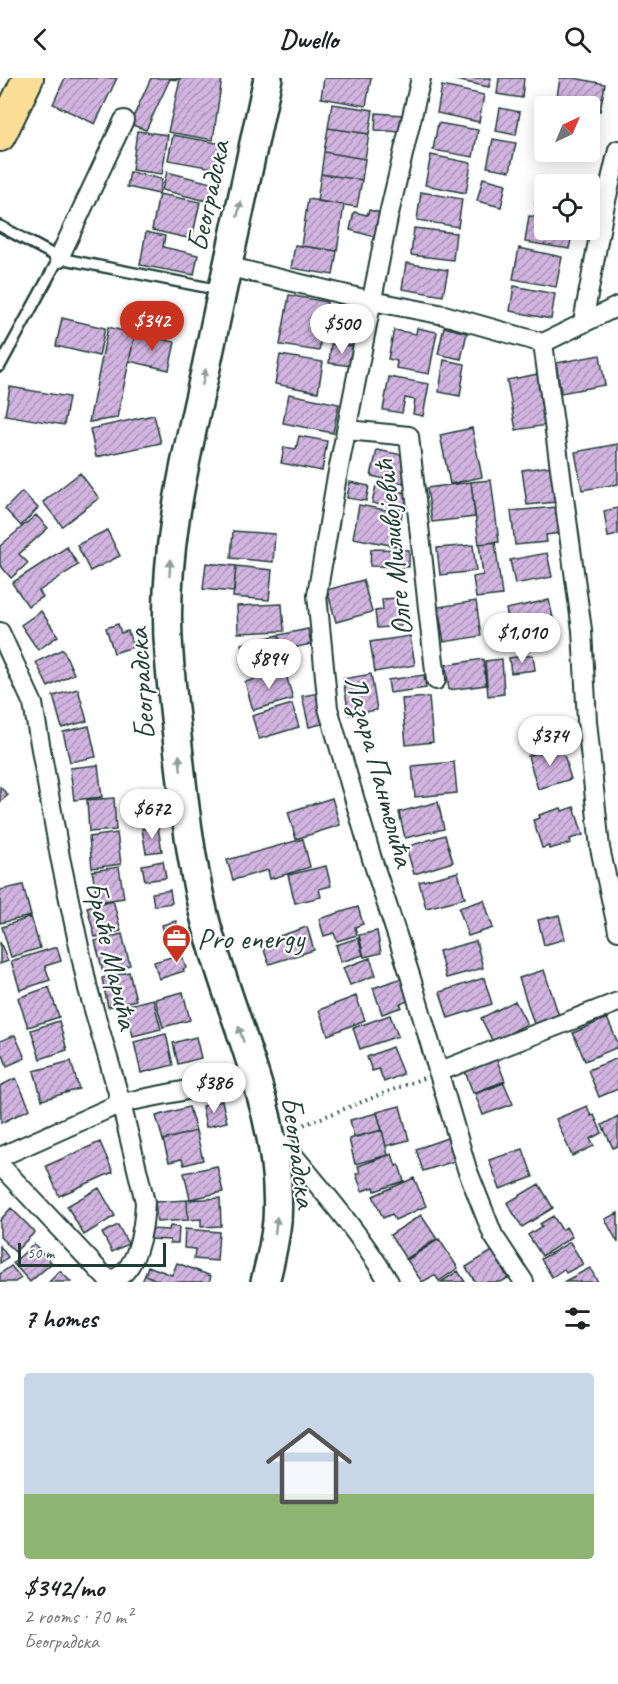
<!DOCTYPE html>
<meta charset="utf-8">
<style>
:root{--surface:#fff;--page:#f2f2f2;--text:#202124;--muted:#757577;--line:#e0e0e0;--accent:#c8321e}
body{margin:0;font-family:Caveat,sans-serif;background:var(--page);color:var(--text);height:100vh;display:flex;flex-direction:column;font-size:22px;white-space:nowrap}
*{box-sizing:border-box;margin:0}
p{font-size:20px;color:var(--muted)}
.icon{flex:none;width:33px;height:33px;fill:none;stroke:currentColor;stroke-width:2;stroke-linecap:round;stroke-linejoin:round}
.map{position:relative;height:1204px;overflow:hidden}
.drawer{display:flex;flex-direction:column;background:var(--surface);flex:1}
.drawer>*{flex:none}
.needle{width:39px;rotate:44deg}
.tools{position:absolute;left:534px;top:18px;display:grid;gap:12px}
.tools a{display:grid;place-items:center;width:66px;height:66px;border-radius:6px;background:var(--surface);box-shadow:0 3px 15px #0003;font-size:30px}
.scale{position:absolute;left:18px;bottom:15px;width:148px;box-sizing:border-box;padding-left:6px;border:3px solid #1f3d34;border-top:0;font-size:16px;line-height:21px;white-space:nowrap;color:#1f3d34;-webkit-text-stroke:4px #fff;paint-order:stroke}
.price{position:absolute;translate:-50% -51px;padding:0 14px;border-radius:21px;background:#fff;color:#222;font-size:20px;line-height:39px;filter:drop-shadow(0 2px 3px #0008)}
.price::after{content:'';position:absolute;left:50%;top:36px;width:18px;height:14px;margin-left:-9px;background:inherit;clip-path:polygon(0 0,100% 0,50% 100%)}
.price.active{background:var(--accent);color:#fff}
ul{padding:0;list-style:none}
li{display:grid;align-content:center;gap:12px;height:318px;padding:0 24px}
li+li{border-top:2px solid var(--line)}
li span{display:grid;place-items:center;height:186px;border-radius:6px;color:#555}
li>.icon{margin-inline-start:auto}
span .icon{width:108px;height:108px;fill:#fffc;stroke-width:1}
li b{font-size:26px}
h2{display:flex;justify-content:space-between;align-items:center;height:72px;padding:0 24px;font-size:26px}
header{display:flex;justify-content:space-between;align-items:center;height:78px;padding:0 24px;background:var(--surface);font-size:27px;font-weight:700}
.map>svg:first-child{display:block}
.building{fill:url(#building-hatch);stroke:#1f3d34;stroke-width:1.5}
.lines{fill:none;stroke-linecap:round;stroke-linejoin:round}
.lane-casing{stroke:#1f3d34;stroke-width:14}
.street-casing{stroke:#1f3d34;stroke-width:22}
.secondary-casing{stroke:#1f3d34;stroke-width:32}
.primary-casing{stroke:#1f3d34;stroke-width:34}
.path{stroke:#1f3d34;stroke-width:4;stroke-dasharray:1.5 4.5;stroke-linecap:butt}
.lane{stroke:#fff;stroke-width:9}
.street{stroke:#fff;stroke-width:18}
.secondary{stroke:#fff;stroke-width:27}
.primary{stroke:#fdde96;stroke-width:30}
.oneway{fill:#8f9e9a}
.labels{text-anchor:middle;stroke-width:4.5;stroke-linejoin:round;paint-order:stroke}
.street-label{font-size:30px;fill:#1f3d34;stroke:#fff}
.poi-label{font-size:30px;fill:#1f3d34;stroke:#fff;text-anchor:start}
</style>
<header><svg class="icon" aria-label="back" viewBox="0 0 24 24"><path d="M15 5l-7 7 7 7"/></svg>Dwello<svg class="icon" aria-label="search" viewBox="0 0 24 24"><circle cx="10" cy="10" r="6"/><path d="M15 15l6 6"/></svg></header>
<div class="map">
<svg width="618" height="1204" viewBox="0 0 618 1204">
<defs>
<pattern id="building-hatch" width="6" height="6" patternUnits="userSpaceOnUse" patternTransform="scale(1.5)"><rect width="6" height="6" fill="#d2b4e1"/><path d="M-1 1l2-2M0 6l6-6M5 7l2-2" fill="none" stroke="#aa94b7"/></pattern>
</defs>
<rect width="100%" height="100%" fill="#fff"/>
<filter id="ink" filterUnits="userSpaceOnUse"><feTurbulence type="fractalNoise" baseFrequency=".0167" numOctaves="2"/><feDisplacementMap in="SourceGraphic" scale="12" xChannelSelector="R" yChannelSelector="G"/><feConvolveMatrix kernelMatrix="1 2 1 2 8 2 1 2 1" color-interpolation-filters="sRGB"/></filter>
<g filter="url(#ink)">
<path class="building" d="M65 0H117L95 46 53 26Z
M151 0H222L213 62 168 54 180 2 170 1 146 52 130 46Z
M324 0H371L366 28 321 20Z
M446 0H491L489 9Z
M499 0H524L522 20 497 16Z
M560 0H574L605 6 600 33 590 31V28H576L556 25Z
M442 8 484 17 479 44 437 35Z
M332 26 373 32 369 56 328 50Z
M500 30 520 34 516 57 496 53Z
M376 35 402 37 401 54 375 52Z
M590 40 596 41 590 70Z
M438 45 478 52 473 79 433 72Z
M328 50 369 56 365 81 324 74Z
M137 53 168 57 162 96 132 92Z
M173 57 223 66 218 91 168 82Z
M493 61 516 65 510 93 487 89Z
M324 74 365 81 362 102 321 96Z
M431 77 471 85 466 115 425 107Z
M130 94 162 101 159 116 127 109Z
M167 94 215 106 211 124 162 112Z
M321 96 362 102 357 129 317 123Z
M483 100 506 106 501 129 477 123Z
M539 103 560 106H544V128L535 126Z
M421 114 462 121 458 149 417 142Z
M159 116 200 124 192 161 152 152Z
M308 121 344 127 337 173 301 168Z
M369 132 381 135 375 159 350 152 354 134 367 137Z
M529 138 544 140V152H573L569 171 525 164Z
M414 150 456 155 453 182 411 177Z
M146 154 165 158 163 169 198 177 194 197 140 187Z
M295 167 337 173 333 197 291 190Z
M519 170 562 179 556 209 513 201Z
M406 185 448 192 443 218 402 211Z
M514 208 555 216 551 241 510 233Z
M289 217 327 224 319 273 280 267Z
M337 226 362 231 357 256 332 251Z
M62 240 105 250 99 278 56 268Z
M108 249 135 256 117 340 89 344Z
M444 249 467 255 461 281 438 276Z
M417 250 437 254 429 296 396 290 397 283 388 281 394 252 416 256Z
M135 256 175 264 169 292 129 283Z
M331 266 354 268 352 288 329 285Z
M280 277 323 284 318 314 275 306Z
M600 277 605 307 561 315 556 285Z
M444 282 465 286 460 318 439 314Z
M538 296 547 347 516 352 507 302Z
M389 299 429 306 423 338 413 336 415 322 405 320 402 335 383 332Z
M10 309 69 319 64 347 5 337Z
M289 316 339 326 333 355 283 345Z
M154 337 161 365 96 379 90 351Z
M472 350 482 399 450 406 440 357Z
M299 358 327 363 322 393 281 385 284 369 296 371Z
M618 366V406L582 412 575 374Z
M377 372 408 378 403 405 371 398Z
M552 388 556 424 527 427 522 392Z
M80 395 99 420 62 448 43 424Z
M491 402 499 464 479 466 471 404Z
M350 404 369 408 366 423 347 420Z
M471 404 475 439 432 444 427 410Z
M376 408 412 416 408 433 372 425Z
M22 414 38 430 21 448 5 431Z
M359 427 402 435 396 468 353 460Z
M557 429 560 455 546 457 547 464 515 467 511 433Z
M618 430V457L608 459 604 433Z
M36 437 48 450 19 476 28 485 11 500 0 487V468Z
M107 452 120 478 90 493 77 467Z
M233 453 275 456 273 484 231 480Z
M495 464 502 517 476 520 473 499 483 497 479 466Z
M473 467 476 493 440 497 437 470Z
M67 469 78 487 39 513 43 519 28 528 12 505Z
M371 471 409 472V489L370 488Z
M547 475 552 499 515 506 510 482Z
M206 485 236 488 234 514 203 511Z
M236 488 272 492 269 522 233 519Z
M363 502 372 534 336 544 327 512Z
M398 520 401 548 377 550 375 533 383 532 382 521Z
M549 522 555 549 533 553 530 540 509 545 506 531Z
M476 523 481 558 444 564 438 529Z
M282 526 284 553 238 555 237 528Z
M41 533 58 558 38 572 21 547Z
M118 546 121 555 128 553 133 569 114 575 106 550Z
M308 551 311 566 283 572 279 557Z
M279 557 285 584 248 592 241 566Z
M410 558 415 587 375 594 370 564Z
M63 571 74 596 48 609 36 584Z
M533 577 535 592 511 595 509 580Z
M483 581 486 607 449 612 446 587Z
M502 581 504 616 488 618 485 583Z
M285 593 293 621 253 632 245 604Z
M371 596 377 632 349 637 343 601Z
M424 597 426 610 390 615 388 602Z
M78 611 87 643 62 650 53 618Z
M319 615 326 645 309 649 302 618Z
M429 619 433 664 406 667 402 621Z
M292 626 299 649 259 661 252 638Z
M89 648 96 679 70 684 63 654Z
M560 668 568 688H567L571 701 538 711 528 678Z
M454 684 457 715 415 719 412 688Z
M98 687 102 719 74 722 70 690Z
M0 709 8 717 0 724Z
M114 720 116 752 89 754 87 722Z
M332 720 340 747 296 761 288 734Z
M438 724 444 751 405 760 399 734Z
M574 729 583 757 570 761 571 765 549 771V768L542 770 533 742 540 740 539 737 561 730 562 733Z
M158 749 162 773 146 775 142 751Z
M117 755 121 786 92 790 89 759Z
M445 757 453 784 414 796 406 769Z
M303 761 310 789 270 801 268 792 233 802 227 782Z
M163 783 166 800 145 803 142 787Z
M326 788 331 808 319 811 321 819 295 825 288 797Z
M119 789 124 820 98 824 92 793Z
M458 794 465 820 426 830 419 804Z
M23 807 31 838 0 845V812Z
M170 812 172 825 154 828 152 815Z
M113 822 121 853 95 859 87 829Z
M484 822 493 850 468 858 459 830Z
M358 829 363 846 355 849 357 857 337 863 334 855 324 858 319 841Z
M559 837 565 861 544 867 538 842Z
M31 839 40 870 11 879 2 849Z
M176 843 180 858 166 862 162 847Z
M307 849 314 872 269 886 261 864Z
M377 853 381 875 364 879 359 857Z
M122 856 130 887 103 894 95 863Z
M358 860 363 877 341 884 336 867Z
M476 863 483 890 446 900 439 873Z
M0 864 8 883 0 886Z
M57 869 61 883 45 888 50 902 20 912 11 883Z
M178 877 179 878 182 877 186 890 183 891 184 893 159 901 154 884Z
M370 880 376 897 350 907 343 890Z
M544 892 559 938 534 946 519 900Z
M129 894 136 922 108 929 102 900Z
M402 900 410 922 400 926 402 929 382 936 373 910Z
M484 900 492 926 448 940 440 914Z
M49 909 59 939 28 949 18 920Z
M183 914 190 942 163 949 155 921Z
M356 918 365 942 328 957 319 932Z
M153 921 161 951 133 958 125 928Z
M515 923 527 946 493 964 481 940Z
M390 937 398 958 360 971 353 950Z
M607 940 618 965V969L585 983 573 955Z
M59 943 67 972 40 981 31 952Z
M166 956 173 987 141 995 134 964Z
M15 957 25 980 7 988 3 977 0 979V963Z
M196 959 201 980 178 986 173 965Z
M392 969 403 996 384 1004 379 991 372 993 367 979Z
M495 977 505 1003 473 1015 463 988Z
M618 980V1011L599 1019 588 992Z
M71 983 79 1011 42 1022 34 993Z
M16 1000 30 1031 1 1045 0 1008Z
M504 1005 513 1026 483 1037 475 1016Z
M222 1023 227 1044 206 1049 202 1028Z
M400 1028 409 1062 386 1068 377 1034Z
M587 1028 591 1038 594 1037 602 1055 590 1061 594 1068 572 1078 556 1041Z
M189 1029 196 1053 163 1062 156 1038Z
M377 1035 382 1052 354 1059 350 1042Z
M618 1038V1068L613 1070 602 1047Z
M382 1052 388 1077 355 1086 349 1061Z
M196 1053 203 1082 184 1087 182 1081 169 1084 163 1062Z
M450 1059 458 1082 423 1093 416 1071Z
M100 1064 113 1094 59 1118 46 1088Z
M523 1071 533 1099 500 1111 489 1082Z
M392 1076 396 1088 399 1087 404 1103 375 1113 374 1109 362 1113 356 1096 360 1095 358 1088Z
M217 1088 223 1114 190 1121 184 1095Z
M414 1100 426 1128 395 1142 392 1136 383 1140 373 1118Z
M539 1106 553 1130 522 1149 507 1125Z
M99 1110 115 1138 84 1157 67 1128Z
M220 1120 221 1148 201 1149V1141L188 1142 187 1122Z
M187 1122 188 1142 157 1144 155 1124Z
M11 1130 35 1154 15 1174 0 1159V1142Z
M618 1135V1165L605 1141Z
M421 1137 437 1161 406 1181 390 1157Z
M553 1138 562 1152 566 1149 572 1159 542 1178 528 1157 542 1148 540 1146Z
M118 1147 128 1166 112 1174 102 1155Z
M170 1148 179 1149 178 1165H170V1162L150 1161 151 1151 169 1152Z
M185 1151 219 1154 217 1183 194 1181 195 1171 184 1170Z
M439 1161 458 1190 439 1203 435 1197 422 1204 407 1182Z
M570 1164 583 1186 566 1195 564 1191 552 1199 541 1181Z
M34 1166 52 1185 30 1204 13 1185Z
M0 1168 8 1179 0 1185Z
M492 1173 496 1175 500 1182 499 1185 508 1200 501 1204H475L466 1189Z
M177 1185 211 1198 209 1204H162L145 1197 148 1188 172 1197Z
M11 1188 21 1200 15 1204H0V1196Z
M590 1190 598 1204H563Z
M60 1193 71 1204H49Z
M458 1193 465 1204H441Z
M145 1197 162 1204H142Z"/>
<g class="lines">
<defs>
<path id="lane" d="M0 148 59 180 220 212
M0 288 59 180"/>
<path id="street" d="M421 0 388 140 336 404 317 517 328 630 372 781 410 897 467 1091 493 1157 524 1204
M59 180 124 42
M226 188 372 223 444 237 543 265 618 228
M583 244 604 131 618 72
M543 265 582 552 587 643 600 770 618 853
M347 352 409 358 436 602
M0 554 33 626 60 779 88 911 121 1025 145 1124C144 1148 138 1199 108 1202L0 1087
M438 994 618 924
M271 1065C279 1064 283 1066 288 1071 324 1114 360 1156 389 1204
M0 1079 121 1025 254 999"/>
<path id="secondary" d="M265 1204C270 1185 275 1163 277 1143 284 1036 227 935 203 833 190 779 184 723 178 668 175 638 171 607 169 576 161 479 185 383 206 290 226 193 247 96 268 0"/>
<path id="primary" d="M0 58 28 0"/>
</defs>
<use href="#lane" class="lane-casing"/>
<use href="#street" class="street-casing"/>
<use href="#secondary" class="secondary-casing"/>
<use href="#primary" class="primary-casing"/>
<path class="path" d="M293 1051 423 1000"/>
<use href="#lane" class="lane"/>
<use href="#street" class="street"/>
<use href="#secondary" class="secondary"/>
<use href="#primary" class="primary"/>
</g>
<defs><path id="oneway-solid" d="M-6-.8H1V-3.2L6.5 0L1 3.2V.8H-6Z" transform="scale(1.5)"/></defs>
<g class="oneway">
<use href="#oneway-solid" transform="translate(239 131) rotate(-78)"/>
<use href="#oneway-solid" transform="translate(204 299) rotate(-78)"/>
<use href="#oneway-solid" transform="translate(170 490) rotate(-86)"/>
<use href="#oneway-solid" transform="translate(180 685) rotate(-96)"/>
<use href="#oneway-solid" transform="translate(241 956) rotate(-108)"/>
<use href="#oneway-solid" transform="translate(276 1147) rotate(-84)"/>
</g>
</g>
<defs>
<symbol id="office-pin" viewBox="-11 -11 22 30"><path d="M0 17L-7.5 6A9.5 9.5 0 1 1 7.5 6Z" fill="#c8321e" stroke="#fff"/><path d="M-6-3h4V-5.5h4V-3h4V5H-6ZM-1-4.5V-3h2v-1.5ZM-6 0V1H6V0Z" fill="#fff"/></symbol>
</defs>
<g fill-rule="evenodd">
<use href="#office-pin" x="160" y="844" width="33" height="45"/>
</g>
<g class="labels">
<g class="street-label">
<text transform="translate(208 118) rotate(-78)" y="10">Београдска</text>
<text transform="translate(393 470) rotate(-96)" y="10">Олге Миливојевић</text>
<text transform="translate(141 606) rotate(-94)" y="10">Београдска</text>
<text transform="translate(380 693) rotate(75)" y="10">Лазара Пантелића</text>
<text transform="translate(112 877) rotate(77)" y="10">Браће Марића</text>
<text transform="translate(299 1074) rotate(82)" y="10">Београдска</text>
</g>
<g class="poi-label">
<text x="197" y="870">Pro energy</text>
</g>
</g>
</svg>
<div class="tools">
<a><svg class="needle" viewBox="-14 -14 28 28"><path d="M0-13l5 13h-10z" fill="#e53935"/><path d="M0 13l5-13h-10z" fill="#757577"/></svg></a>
<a><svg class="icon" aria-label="locate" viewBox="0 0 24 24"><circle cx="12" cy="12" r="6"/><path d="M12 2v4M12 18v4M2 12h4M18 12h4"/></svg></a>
</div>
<div class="scale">50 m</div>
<b class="price active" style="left:152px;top:274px">$342</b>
<b class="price" style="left:342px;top:277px">$500</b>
<b class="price" style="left:522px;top:586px">$1,010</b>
<b class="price" style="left:269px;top:612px">$894</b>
<b class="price" style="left:550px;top:689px">$374</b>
<b class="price" style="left:152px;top:762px">$672</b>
<b class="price" style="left:214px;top:1036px">$386</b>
</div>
<section class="drawer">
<h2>7 homes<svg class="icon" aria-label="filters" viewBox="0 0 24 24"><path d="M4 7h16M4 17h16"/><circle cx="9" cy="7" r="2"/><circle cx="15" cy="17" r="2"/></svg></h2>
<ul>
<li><span style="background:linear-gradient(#c9d6e8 65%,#8fb573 0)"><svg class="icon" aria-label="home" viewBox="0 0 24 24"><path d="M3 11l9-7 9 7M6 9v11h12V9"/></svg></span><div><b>$342/mo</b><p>2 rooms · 70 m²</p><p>Београдска</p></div></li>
</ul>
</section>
